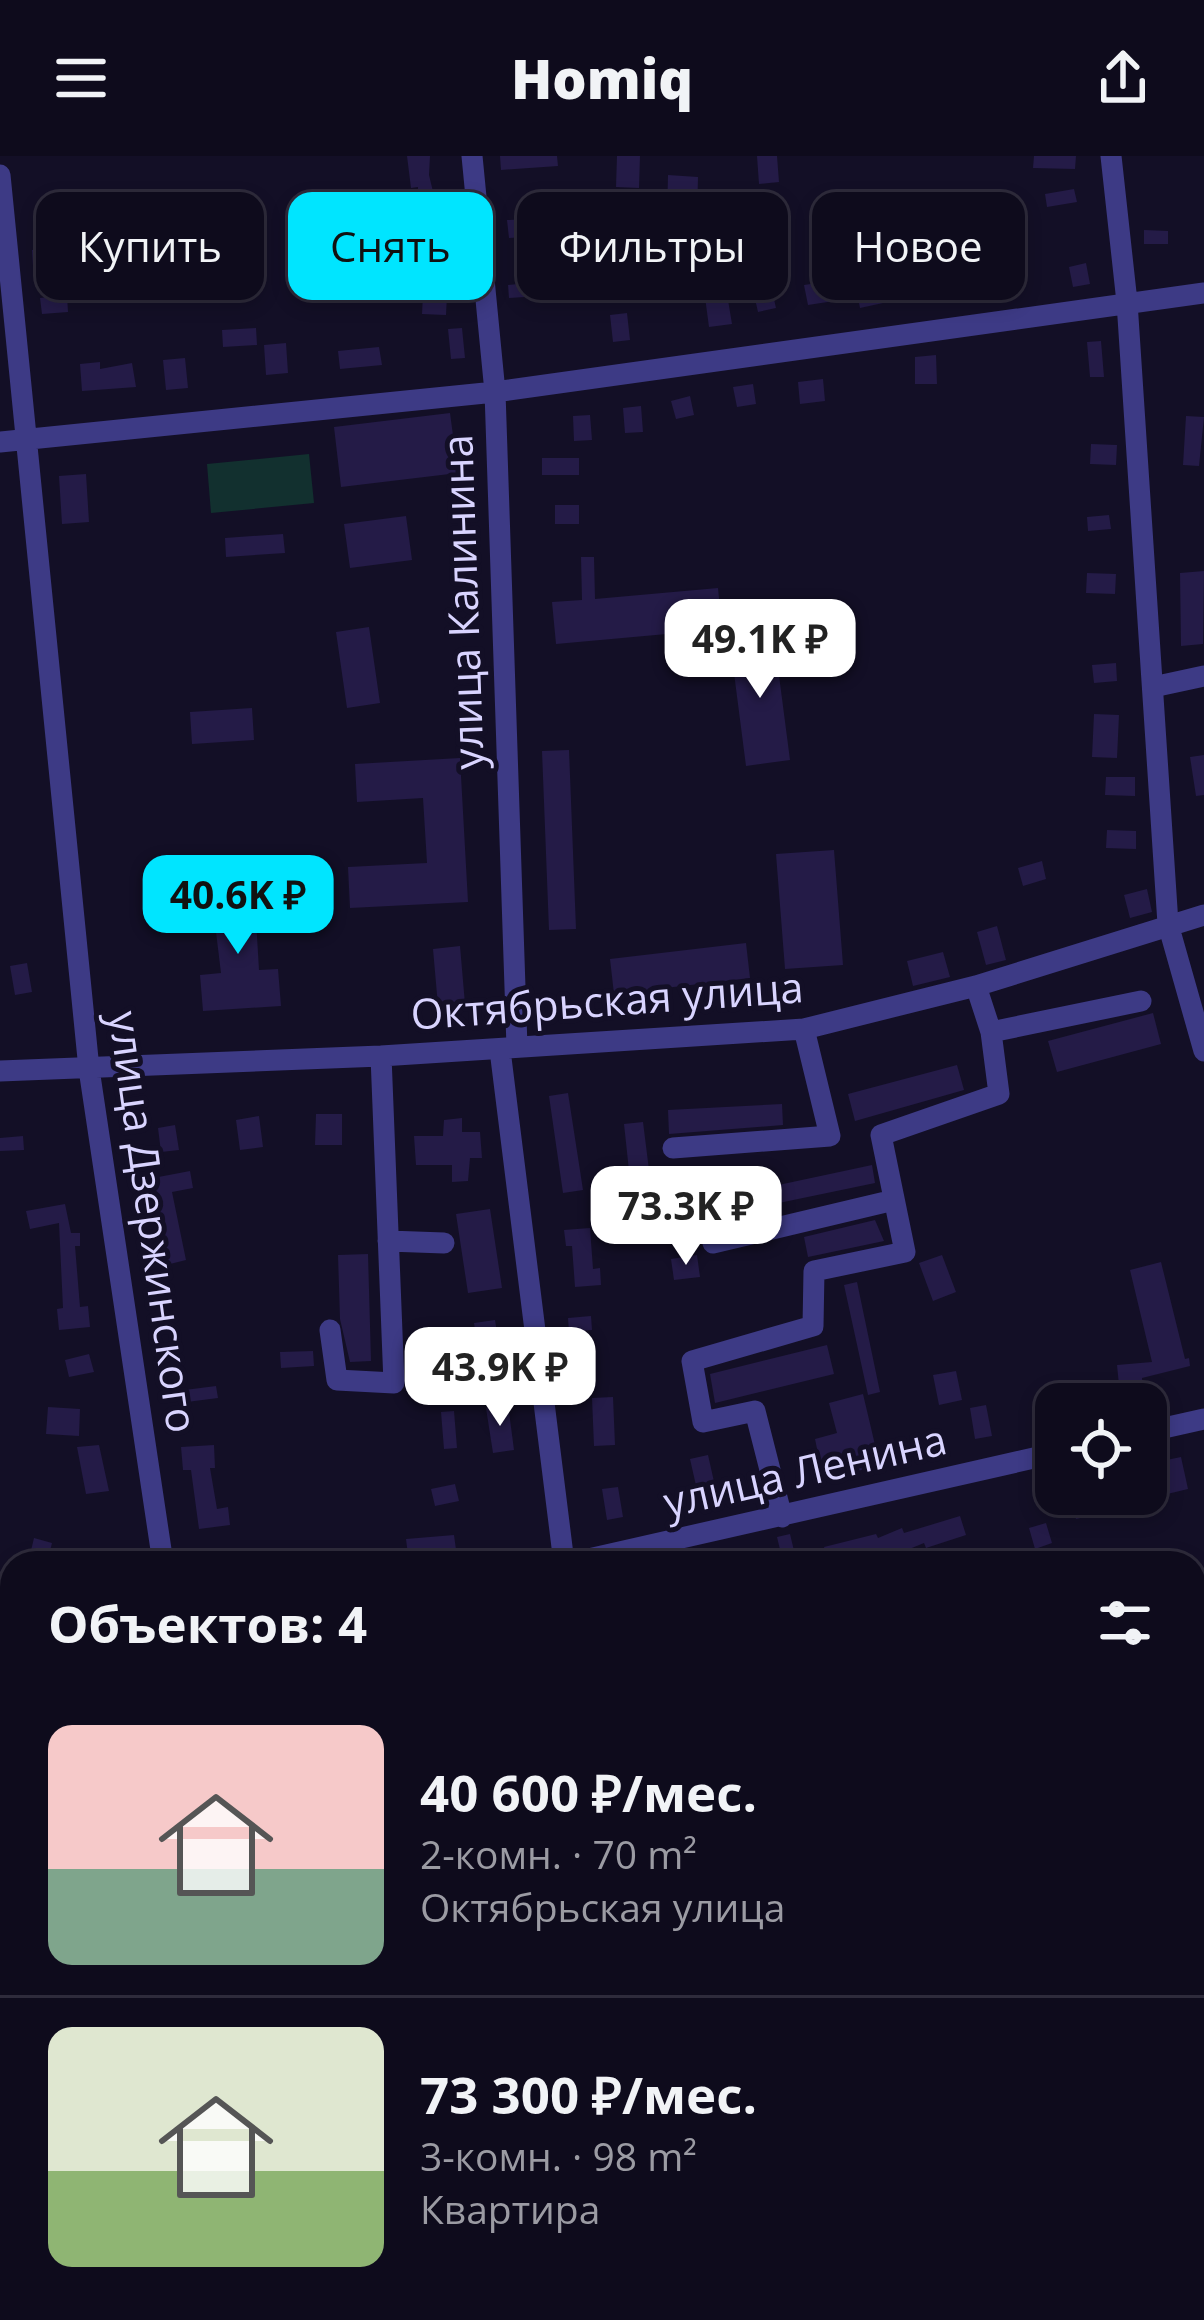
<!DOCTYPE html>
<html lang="ru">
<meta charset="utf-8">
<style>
:root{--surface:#0e0b1c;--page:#171425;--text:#f1f3f6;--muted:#9b9ba3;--line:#2e2b3b;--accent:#00e5ff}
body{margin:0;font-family:"Open Sans",sans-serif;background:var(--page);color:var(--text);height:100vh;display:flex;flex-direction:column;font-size:45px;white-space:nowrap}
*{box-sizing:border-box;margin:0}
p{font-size:39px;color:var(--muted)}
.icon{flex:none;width:66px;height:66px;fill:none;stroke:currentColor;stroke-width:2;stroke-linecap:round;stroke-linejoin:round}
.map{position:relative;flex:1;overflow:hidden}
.details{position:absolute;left:0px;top:1395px;width:1206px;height:771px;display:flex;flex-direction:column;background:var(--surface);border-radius:36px 36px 0 0;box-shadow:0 6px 18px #0003,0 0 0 3px var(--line)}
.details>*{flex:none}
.top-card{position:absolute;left:36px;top:36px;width:1134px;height:108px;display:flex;gap:24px}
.tools{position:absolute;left:1035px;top:1227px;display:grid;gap:24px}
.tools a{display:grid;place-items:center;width:132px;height:132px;border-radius:24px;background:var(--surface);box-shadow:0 6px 18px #0003,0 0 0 3px var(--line);font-size:60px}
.price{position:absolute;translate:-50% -102px;padding:0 27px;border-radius:24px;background:#fff;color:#222;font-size:39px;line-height:78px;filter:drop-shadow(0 3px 6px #0008)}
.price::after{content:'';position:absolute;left:50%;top:72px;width:36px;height:27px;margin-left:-18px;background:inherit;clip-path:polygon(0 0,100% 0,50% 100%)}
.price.on{background:var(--accent);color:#111}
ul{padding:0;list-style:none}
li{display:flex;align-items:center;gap:36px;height:300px;padding:0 48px}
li+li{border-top:3px solid var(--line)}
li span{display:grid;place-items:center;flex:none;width:336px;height:240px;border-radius:24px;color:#555}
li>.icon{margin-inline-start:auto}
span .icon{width:144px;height:144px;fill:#fffc;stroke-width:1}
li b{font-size:51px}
h2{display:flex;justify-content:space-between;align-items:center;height:144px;padding:0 48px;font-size:51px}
.chip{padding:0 42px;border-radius:24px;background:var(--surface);box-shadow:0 6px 18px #0003,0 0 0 3px var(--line);font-size:42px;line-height:108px}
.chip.on{background:var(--accent);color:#111}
header{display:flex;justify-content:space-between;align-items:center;height:156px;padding:0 48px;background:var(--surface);font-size:54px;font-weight:800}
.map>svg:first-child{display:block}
.green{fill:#12302f}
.water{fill:#0c2248}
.building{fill:#241b47}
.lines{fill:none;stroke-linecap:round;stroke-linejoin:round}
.minor{stroke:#3d3a85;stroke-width:21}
.labels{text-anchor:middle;stroke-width:10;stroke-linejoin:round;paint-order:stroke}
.street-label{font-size:42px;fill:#d9d4ff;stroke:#130f26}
</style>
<header><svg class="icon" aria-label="menu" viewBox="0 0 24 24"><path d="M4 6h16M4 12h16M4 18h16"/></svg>Homiq<svg class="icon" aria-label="share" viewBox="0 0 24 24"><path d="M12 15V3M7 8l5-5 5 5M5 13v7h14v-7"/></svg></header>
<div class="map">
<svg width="1204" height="2164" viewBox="0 0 1204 2164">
<rect width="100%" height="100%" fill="#130f26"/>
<path class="green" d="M309 298 314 347 211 357 207 308Z"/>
<path class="water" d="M0 1850H12V2053L0 2052Z
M402 2154H915L926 2164H411Z"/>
<path class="building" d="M407 0H430L429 19 435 44H442V57L417 56 418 31 411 32Z
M500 0H557L558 10 501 14Z
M617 0H640L639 32 616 31Z
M757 0H777L779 26 759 28Z
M1034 0H1076L1075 13 1033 12Z
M668 19 698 21 697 63 667 62Z
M1074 33 1077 46 1047 51 1045 38Z
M555 62 557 79 509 82 507 64Z
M1144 74 1168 75V88H1144Z
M58 91 60 108 33 110 32 94Z
M425 99H449L446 159 422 158Z
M1086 107 1090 128 1073 131 1069 111Z
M943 121 944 142 924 144 922 123Z
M878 122 883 147 860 152 855 127Z
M831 125 834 145 808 149 804 129Z
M539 126 541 140 509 142 508 129Z
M771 130 776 152 758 156 753 134Z
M727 138 732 168 709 171 705 141Z
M67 139 68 156 42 158 40 142Z
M627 157 630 184 613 186 610 159Z
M256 172 257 189 223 191 222 174Z
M462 172 465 202 451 203 448 173Z
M1101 185 1104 221H1090L1087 186Z
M286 187 288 217 266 219 264 189Z
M379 191 382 209 340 213 338 195Z
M936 199 937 228H915V201Z
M185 202 188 232 166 234 163 204Z
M100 206V213L132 207 136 231 82 235 80 208Z
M823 223 825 245 800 248 798 226Z
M753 228 756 248 737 251 733 231Z
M690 240 694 259 676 263 671 245Z
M641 250 643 276 625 277 623 252Z
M450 257 458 317 341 331 334 271Z
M590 259 592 284 574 285 573 260Z
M1186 260 1204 261 1199 310 1183 309Z
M1091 288 1117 289 1116 309 1090 308Z
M542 302H579V319H542Z
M86 318 89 366 62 368 59 320Z
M555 349H579V368H555Z
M1109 359 1111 373 1088 375 1087 361Z
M406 360 412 404 350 412 344 368Z
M283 378 285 397 226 401 225 382Z
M581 401H594L595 443 718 432 722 473 556 488 552 446 582 444Z
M1204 415 1203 488 1181 490 1180 417Z
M1087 417 1116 418 1115 438 1086 437Z
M369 471 380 547 347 552 336 476Z
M774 481 790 604 746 610 730 486Z
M1116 507 1117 525 1094 527 1092 509Z
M252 552 254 584 192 588 190 556Z
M1094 558 1119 559 1117 602 1092 601Z
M569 594 576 773 549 774 542 595Z
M1204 599V639L1196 640 1190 601Z
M460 602 468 746 350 752 348 711 427 707 423 642 357 646 355 608Z
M1106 621H1135V640L1105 639Z
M1107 674 1136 675V693L1106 692Z
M834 694 843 809 785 813 776 698Z
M1042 705 1046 723 1023 730 1018 712Z
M254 730 259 814 278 813 281 850 203 855 200 819 221 817 211 735Z
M1147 733 1152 756 1130 762 1124 739Z
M997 770 1006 804 986 809 977 776Z
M746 787 750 822 614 838 610 803Z
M460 790 465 848 438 850 433 793Z
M943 796 950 821 913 830 907 805Z
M27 807 32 836 15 839 10 810Z
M1153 857 1161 888 1057 916 1048 885Z
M957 909 964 934 855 965 848 938Z
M568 937 583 1034 563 1037 549 940Z
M782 948 783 969 669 978 668 954Z
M316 958H342V989H315Z
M259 960 263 991 240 994 236 964Z
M462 962V976H480L482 1002H470L468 1025 452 1026V1009H416L414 980H443L444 964Z
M643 966 650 1022 630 1024 624 968Z
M175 969 179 994 161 996 158 972Z
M23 980 24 994 0 995V982Z
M872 1009 875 1027 698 1064 694 1047Z
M190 1015 193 1032 172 1036 186 1104 162 1110 148 1023Z
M65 1048 71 1077H80V1090H75L80 1151 88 1150 90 1171 59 1174 57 1153 63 1152 59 1067 30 1073 26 1055Z
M490 1053 502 1132 468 1137 456 1058Z
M875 1064 884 1085 808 1101 804 1081Z
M590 1072 593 1113 600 1112 601 1129 575 1131 572 1090H566L564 1074Z
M368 1098 371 1205 350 1206 340 1163 338 1099Z
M697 1099 700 1121 674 1124 671 1103Z
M942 1099 956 1136 933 1145 919 1107Z
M1161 1106 1185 1203 1189 1202 1190 1210 1142 1222 1143 1237 1120 1239 1117 1209 1152 1206 1130 1114Z
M857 1126 880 1236 868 1239 844 1129Z
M591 1160 592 1174 569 1176 568 1162Z
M495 1164 502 1208 481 1212 474 1167Z
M827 1189 834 1218 715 1247 710 1218Z
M313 1195 314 1210 281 1212 280 1196Z
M89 1198 94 1216 69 1221 65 1204Z
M956 1215 962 1244 939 1249 933 1219Z
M1075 1227 1076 1248H1053L1051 1229Z
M216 1230 218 1242 179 1247 177 1235Z
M863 1238 880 1310 857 1315 854 1303 821 1312 815 1283 837 1277 829 1247Z
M613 1241 615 1289 594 1290 592 1242Z
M508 1248 514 1294 493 1297 486 1252Z
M986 1249 992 1280 975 1283 970 1252Z
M48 1251 80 1253 79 1280 46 1278Z
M454 1255 457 1292 444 1293 441 1256Z
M99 1289 109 1335 86 1338 77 1291Z
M214 1289 215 1312H210L217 1353 228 1351 230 1369 199 1373 191 1314H183L181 1291Z
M708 1299 715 1330 697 1334 690 1303Z
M1181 1301 1188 1333 1159 1340 1152 1307Z
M455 1328 459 1345 435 1350 431 1333Z
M618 1331 623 1361 607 1364 602 1333Z
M1089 1338 1094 1359 1076 1363 1070 1340Z
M960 1360 966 1379 926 1392 924 1387 885 1403 886 1407H828L824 1391 876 1378 878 1382 902 1372 904 1377Z
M1046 1367 1052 1387 1035 1393 1029 1372Z
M790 1378 796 1403 783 1406 777 1381Z
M454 1379 457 1401 409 1407 406 1383Z
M34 1382 52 1387 47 1407H28Z"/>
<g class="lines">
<path class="minor" d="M472 0 495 236 517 891
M1111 0 1127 146 1168 768 1204 895
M0 19 89 913 163 1407
M0 286 495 236 1204 137
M1153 531 1204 520
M991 876 1141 845
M500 894 564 1407
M0 915 381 900 804 873 976 830 1204 759
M673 992 830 980 804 873
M388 1085 444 1087
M713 1087 894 1044
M330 1174 337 1224 394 1227 381 900
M1146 1276 1204 1263
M782 1361 755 1255 703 1266 692 1205 813 1170 814 1115 905 1096 881 979 999 938 991 876 976 830
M571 1407 1056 1297
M0 1433 12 1436
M1194 1753 1204 1752
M1194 1940 1204 1959
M1194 2035 1204 1989
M1168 2154 1167 2157 1204 2161"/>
</g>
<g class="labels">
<g class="street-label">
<text transform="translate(463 446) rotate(-92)" y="15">улица Калинина</text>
<text transform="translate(607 845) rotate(-4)" y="15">Октябрьская улица</text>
<text transform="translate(153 1066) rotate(82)" y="15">улица Дзержинского</text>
<text transform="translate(805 1315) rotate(-13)" y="15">улица Ленина</text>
</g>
</g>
</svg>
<div class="tools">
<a><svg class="icon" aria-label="locate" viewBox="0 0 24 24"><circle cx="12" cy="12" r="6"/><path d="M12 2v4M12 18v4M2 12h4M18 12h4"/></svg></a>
</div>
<b class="price" style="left:760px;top:545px">49.1K ₽</b>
<b class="price on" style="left:238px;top:801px">40.6K ₽</b>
<b class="price" style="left:686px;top:1112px">73.3K ₽</b>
<b class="price" style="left:500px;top:1273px">43.9K ₽</b>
<div class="top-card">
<a class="chip">Купить</a>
<a class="chip on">Снять</a>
<a class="chip">Фильтры</a>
<a class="chip">Новое</a>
</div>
<section class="details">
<h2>Объектов: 4<svg class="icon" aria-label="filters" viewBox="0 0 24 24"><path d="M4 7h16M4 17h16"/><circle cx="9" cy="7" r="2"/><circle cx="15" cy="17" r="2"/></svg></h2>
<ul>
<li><span style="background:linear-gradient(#f6c9c9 60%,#7fa58c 0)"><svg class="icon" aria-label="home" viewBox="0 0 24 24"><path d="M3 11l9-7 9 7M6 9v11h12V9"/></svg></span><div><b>40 600 ₽/мес.</b><p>2-комн. · 70 m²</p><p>Октябрьская улица</p></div></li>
<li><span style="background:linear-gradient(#dfe7d0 60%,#8fb573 0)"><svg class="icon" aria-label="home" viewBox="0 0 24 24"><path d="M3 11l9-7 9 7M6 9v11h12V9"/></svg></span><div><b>73 300 ₽/мес.</b><p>3-комн. · 98 m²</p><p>Квартира</p></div></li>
</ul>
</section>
</div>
